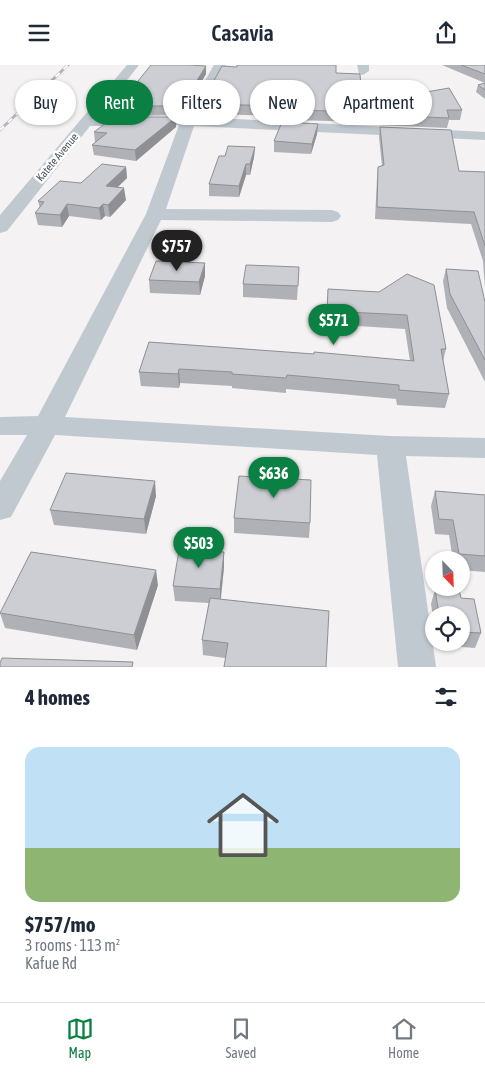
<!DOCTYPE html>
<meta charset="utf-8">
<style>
:root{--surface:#fff;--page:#f2f2f3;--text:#1f2937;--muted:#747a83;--line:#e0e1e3;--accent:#0b8043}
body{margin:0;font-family:"Asap Condensed",sans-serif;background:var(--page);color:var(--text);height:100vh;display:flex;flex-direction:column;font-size:19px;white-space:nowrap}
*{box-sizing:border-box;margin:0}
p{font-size:16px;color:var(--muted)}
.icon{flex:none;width:28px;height:28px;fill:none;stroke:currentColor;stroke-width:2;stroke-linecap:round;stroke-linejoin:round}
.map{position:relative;height:602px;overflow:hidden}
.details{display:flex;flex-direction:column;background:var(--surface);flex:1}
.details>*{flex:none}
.hud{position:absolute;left:15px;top:15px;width:455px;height:45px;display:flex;gap:10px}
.needle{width:32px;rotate:157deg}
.buttons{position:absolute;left:425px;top:486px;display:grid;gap:10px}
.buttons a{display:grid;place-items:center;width:45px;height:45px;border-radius:50%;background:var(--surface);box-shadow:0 1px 4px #0004;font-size:25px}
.price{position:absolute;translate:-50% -42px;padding:0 11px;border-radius:18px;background:var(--accent);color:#fff;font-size:16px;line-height:32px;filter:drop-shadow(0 1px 2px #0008)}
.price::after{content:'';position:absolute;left:50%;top:30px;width:15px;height:11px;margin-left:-8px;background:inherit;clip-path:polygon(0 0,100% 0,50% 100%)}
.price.selected{background:#222;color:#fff}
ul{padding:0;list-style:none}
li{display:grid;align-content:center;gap:10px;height:265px;padding:0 25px}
li span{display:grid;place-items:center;height:155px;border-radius:15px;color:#555}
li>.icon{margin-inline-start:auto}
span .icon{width:90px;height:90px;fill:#fffc;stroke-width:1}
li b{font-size:21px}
h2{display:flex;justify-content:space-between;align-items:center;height:60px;padding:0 25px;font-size:21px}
.tag{padding:0 18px;border-radius:22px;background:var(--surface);box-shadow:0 1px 4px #0004;font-size:18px;line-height:45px}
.tag.selected{background:var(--accent);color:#fff}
header{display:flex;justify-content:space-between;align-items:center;height:65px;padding:0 25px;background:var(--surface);font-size:22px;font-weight:600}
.menu{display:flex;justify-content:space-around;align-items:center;height:70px;border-top:1px solid var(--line);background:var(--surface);font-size:14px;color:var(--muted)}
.menu a{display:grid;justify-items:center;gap:2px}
.menu .selected{color:var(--accent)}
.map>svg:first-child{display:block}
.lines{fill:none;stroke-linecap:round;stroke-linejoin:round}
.minor{fill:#c1c9d0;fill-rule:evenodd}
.rail-casing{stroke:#b5b7bc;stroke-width:3}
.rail{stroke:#fff;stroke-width:2;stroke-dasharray:5.5;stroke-linecap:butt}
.wall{fill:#afb1b6}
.shaded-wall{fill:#8f9094}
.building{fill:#ccced4;stroke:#8f9094}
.labels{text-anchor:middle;stroke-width:5;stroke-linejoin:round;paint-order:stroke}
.far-street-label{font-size:11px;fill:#4b555f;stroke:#fff}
</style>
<header><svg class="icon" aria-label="menu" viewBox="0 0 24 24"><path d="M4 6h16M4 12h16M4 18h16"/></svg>Casavia<svg class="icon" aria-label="share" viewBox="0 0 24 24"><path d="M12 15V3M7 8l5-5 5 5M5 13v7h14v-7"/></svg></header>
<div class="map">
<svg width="485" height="602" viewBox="0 0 485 602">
<rect width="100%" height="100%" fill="#f4f2f2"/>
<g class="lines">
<path class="minor" d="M127 0H139L97 53 183 52 214 0H226L197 52 485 67V75L194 61 166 144 332 145 338 147 341 151 338 155 332 157 161 155 65 352 390 371 485 373V393L406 391 436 602H398L377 390 55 370 11 452 0 455V416L27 370H0V352L38 351 146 149 179 60 90 61 7 166 0 168V150Z
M357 0H369V6L363 10 359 9Z"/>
<defs>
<path id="rail" d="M0 65 68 0"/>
</defs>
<use href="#rail" class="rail-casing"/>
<use href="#rail" class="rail"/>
</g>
<path class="wall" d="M442 0H485V18Z
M336 8 361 22 409 30 462 45 460 55H449L447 63 377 60V57L286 55V51L201 49V39Z
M206 9 182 50 131 51V47L121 46V37Z
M485 18V34L476 27 478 20Z
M176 62 136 96 94 90 92 80 95 77 94 67Z
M380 62 459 106 485 107V223L483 196 471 159 375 154 377 113 378 102 382 101 379 72Z
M317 69 311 89 274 87V76Z
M255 82 254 92 250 110H246L239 132 209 131V119L225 91Z
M126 102 127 113 118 122 126 135 110 152 105 151 101 155 69 151 62 162 38 160 35 148 40 143 38 136 81 118Z
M205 198V211L200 230 150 228 149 215Z
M299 202 297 235 243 232V219Z
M446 204 485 237V317L447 243 443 216Z
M328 224 379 227 446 284 443 296 449 329 445 343 397 340 396 334 286 324V328L232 323V321L180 318 179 323 141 321 139 307 149 277 410 296 405 264 326 259Z
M435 426 485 430V507L461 505V495H453L449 470 435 469 431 441Z
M156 431 146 469 54 460 50 445Z
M234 453 310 458 309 473 234 468Z
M224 487V502L221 534 329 546 225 593 203 590 202 575 209 538 175 536 173 521Z
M158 520 137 585 5 563 0 548Z
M435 524 461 533 481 568 475 583 437 580V578H461V550H434V558L431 539Z"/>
<path class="shaded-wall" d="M206 1V9L182 50 181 41Z
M176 52V62L136 96 135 85Z
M318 59 317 69 311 89 312 79Z
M255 82 254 92 250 110V99Z
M246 99V110L239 132V121Z
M126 102 127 113 107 132 106 121Z
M124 123 126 135 110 152 108 140Z
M67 139 69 151 62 162 60 150Z
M103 139 105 151 101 155 99 143Z
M205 198V211L200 230 199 217Z
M179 304 180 318 179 323 178 309Z
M155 416 156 431 146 469 144 454Z
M224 487V502L220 539V524Z
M156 505 158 520 137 585 134 570Z"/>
<path class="building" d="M151 0H188L206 1 181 41H130L135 38 121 37Z
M237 0H336V8L360 9 361 22 404 21 409 30 449 23 462 45H447L449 53 379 50 378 47 286 45 288 41 201 39 222 1 237 2Z
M461 0H485V9Z
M485 18V25L478 20Z
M114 52H176L135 85 92 80 107 68 94 67Z
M282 57 318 59 312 79 274 76Z
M380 62 451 65 459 106 485 107V181L474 147 377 142 378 102 384 100Z
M228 81 255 82 250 99H246L239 121 209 119 219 91H225Z
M102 99 126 102 106 121 124 123 108 140 103 139 99 143 67 139 60 150 35 148 44 137 38 136 60 116 81 118Z
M156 196 205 198 199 217 149 215Z
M246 200 299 202 298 221 243 219Z
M446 204 478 206 485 237V295L450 229Z
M407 209 434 220 446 284H441L449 329 399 325V320L287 310 286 313 232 309V307L179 304 178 309 139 307 149 277 314 289V287L414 296 407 250 327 246 328 224 379 227Z
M66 408 155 416 144 454 50 445Z
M239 411 311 415 310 458 234 453Z
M435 426 485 430V491L459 489 453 455 439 454Z
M179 485 224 487 220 524 173 521Z
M31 487 156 505 134 570 0 548Z
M435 524 459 525 461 533 474 534 481 568 461 567V550H439Z
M210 533 329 546 326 602H224L228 578 202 575Z
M2 593 133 597 132 602H0V598Z"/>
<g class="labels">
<g class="far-street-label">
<text transform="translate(57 92) rotate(-50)" y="4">Katete Avenue</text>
</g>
</g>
</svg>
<div class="buttons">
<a><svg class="needle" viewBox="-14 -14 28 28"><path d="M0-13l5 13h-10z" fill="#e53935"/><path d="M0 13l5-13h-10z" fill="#747a83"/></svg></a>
<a><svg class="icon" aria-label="locate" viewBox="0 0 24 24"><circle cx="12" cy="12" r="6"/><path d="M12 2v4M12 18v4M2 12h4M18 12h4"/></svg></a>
</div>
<b class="price selected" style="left:177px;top:207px">$757</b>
<b class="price" style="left:334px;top:281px">$571</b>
<b class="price" style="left:274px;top:434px">$636</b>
<b class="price" style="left:199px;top:504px">$503</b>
<div class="hud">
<a class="tag">Buy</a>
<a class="tag selected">Rent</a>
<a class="tag">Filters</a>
<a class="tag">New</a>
<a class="tag">Apartment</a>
</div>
</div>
<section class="details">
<h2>4 homes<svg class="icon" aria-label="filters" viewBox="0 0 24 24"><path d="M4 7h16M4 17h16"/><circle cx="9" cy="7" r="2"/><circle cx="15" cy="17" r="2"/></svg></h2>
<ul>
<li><span style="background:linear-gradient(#bfe0f5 65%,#8fb573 0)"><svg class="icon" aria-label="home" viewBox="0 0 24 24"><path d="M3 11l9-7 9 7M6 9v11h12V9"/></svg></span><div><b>$757/mo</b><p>3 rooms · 113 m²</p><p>Kafue Rd</p></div></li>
</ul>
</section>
<nav class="menu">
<a class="selected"><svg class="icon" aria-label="map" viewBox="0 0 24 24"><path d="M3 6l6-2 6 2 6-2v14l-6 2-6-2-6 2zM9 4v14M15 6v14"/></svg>Map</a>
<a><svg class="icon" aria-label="saved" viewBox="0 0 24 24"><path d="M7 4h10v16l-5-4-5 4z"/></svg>Saved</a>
<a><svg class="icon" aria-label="home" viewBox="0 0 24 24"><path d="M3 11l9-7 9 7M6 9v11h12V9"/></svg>Home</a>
</nav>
